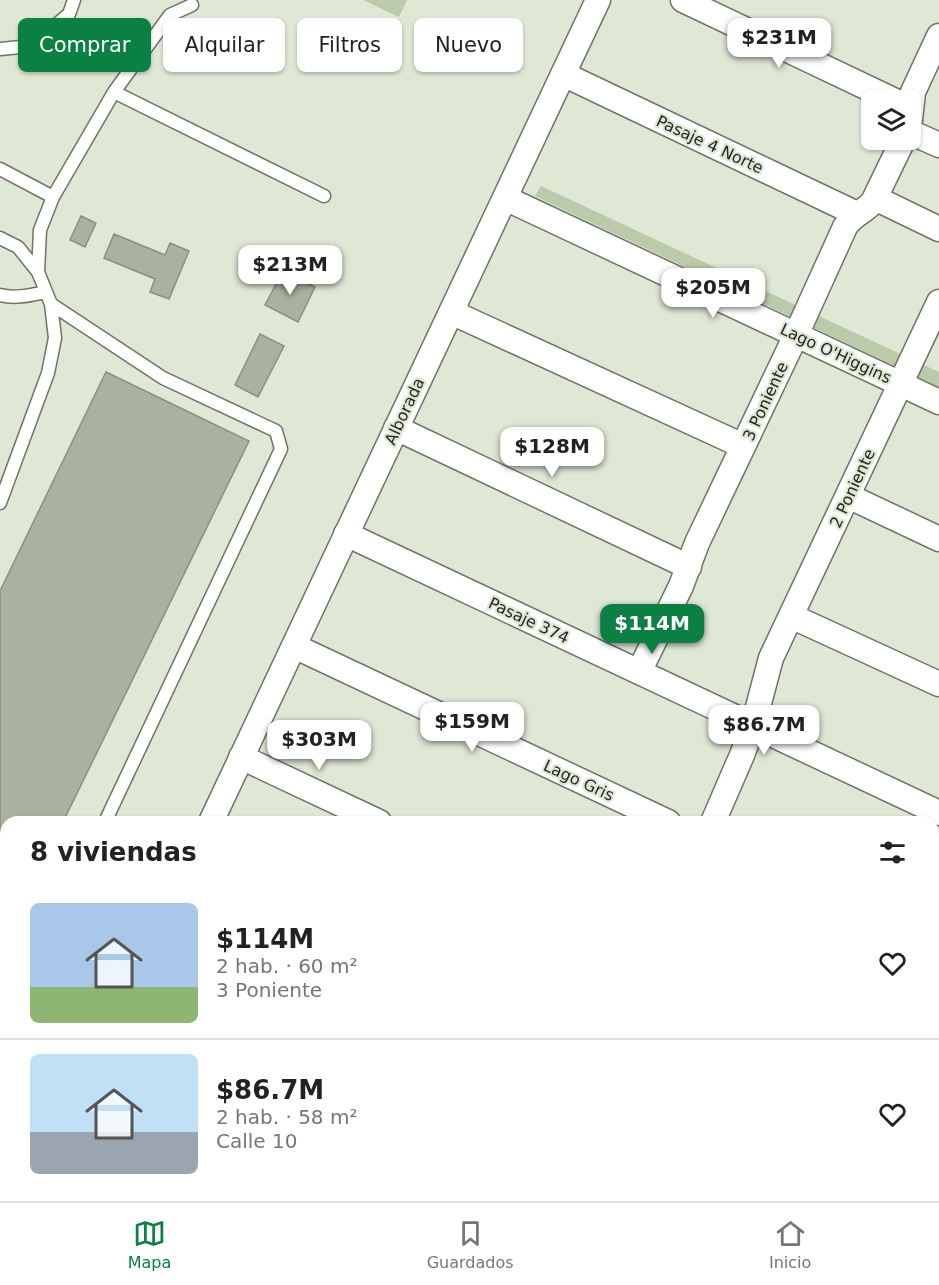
<!DOCTYPE html>
<html lang="es">
<meta charset="utf-8">
<style>
:root{--surface:#fff;--page:#f2f2f2;--text:#222;--muted:#767676;--line:#e0e0e0;--accent:#0b8043}
body{margin:0;font-family:"DejaVu Sans",sans-serif;background:var(--page);color:var(--text);height:100vh;display:flex;flex-direction:column;font-size:22px;white-space:nowrap}
*{box-sizing:border-box;margin:0}
p{font-size:20px;color:var(--muted)}
.icon{flex:none;width:33px;height:33px;fill:none;stroke:currentColor;stroke-width:2;stroke-linecap:round;stroke-linejoin:round}
.map{position:relative;flex:1;overflow:hidden}
.details{position:absolute;left:0px;top:816px;width:939px;height:386px;display:flex;flex-direction:column;background:var(--surface);border-radius:18px 18px 0 0;box-shadow:0 2px 4px #0004}
.details>*{flex:none}
.top-card{position:absolute;left:18px;top:18px;width:600px;height:54px;display:flex;gap:12px}
.controls{position:absolute;left:861px;top:90px;display:grid;gap:12px}
.controls a{display:grid;place-items:center;width:60px;height:60px;border-radius:9px;background:var(--surface);box-shadow:0 2px 4px #0004;font-size:30px}
.price{position:absolute;translate:-50% -51px;padding:0 14px;border-radius:12px;background:#fff;color:#222;font-size:20px;line-height:39px;filter:drop-shadow(0 2px 3px #0008)}
.price::after{content:'';position:absolute;left:50%;top:36px;width:18px;height:14px;margin-left:-9px;background:inherit;clip-path:polygon(0 0,100% 0,50% 100%)}
.price.on{background:var(--accent);color:#fff}
ul{padding:0;list-style:none}
li{display:flex;align-items:center;gap:18px;height:150px;padding:0 30px}
li+li{border-top:2px solid var(--line)}
li span{display:grid;place-items:center;flex:none;width:168px;height:120px;border-radius:9px;color:#555}
li>.icon{margin-inline-start:auto}
span .icon{width:72px;height:72px;fill:#fffc;stroke-width:1}
li b{font-size:26px}
h2{display:flex;justify-content:space-between;align-items:center;height:72px;padding:0 30px;font-size:26px}
.chip{padding:0 21px;border-radius:9px;background:var(--surface);box-shadow:0 2px 4px #0004;font-size:21px;line-height:54px}
.chip.on{background:var(--accent);color:#fff}
.menu{display:flex;justify-content:space-around;align-items:center;height:84px;border-top:2px solid var(--line);background:var(--surface);font-size:16px;color:var(--muted)}
.menu a{display:grid;justify-items:center;gap:3px}
.menu .on{color:var(--accent)}
.map>svg:first-child{display:block}
.green{fill:#bbcaa8}
.building{fill:#a9b29f;stroke:#88907e;stroke-width:1.5}
.lines{fill:none;stroke-linecap:round;stroke-linejoin:round}
.service-casing{stroke:#6d7564;stroke-width:15}
.minor-casing{stroke:#6d7564;stroke-width:27}
.secondary-casing{stroke:#6d7564;stroke-width:36}
.service{stroke:#fff;stroke-width:12}
.minor{stroke:#fff;stroke-width:24}
.secondary{stroke:#fff;stroke-width:33}
.labels{text-anchor:middle;stroke-width:4.5;stroke-linejoin:round;paint-order:stroke}
.street-label{font-size:16px;fill:#252821;stroke:#dfe8d5}
</style>
<div class="map">
<svg width="939" height="1201" viewBox="0 0 939 1201">
<rect width="100%" height="100%" fill="#dfe8d5"/>
<path class="green" d="M363 0H407L399 17Z
M541 186 939 372V387L535 196Z
M282 1196H342L354 1201H293Z"/>
<path class="building" d="M81 216 96 223 85 247 70 240Z
M114 234 165 255 170 243 189 251 169 299 150 292 155 279 104 258Z
M283 271 315 287 298 322 265 305Z
M260 334 284 346 258 397 235 385Z
M106 372 249 441 63 822H6V940L0 952V591Z
M117 1196H141L139 1201H129Z"/>
<g class="lines">
<defs>
<path id="service" d="M0 49 31 46 69 14 74 0
M114 92 324 196
M0 169 53 197
M0 238 18 247 38 272 51 304 55 338 48 373 0 503
M38 272 40 230 53 197 114 92 170 15 192 5
M0 295C15 299 31 295 46 292
M51 304 163 378 276 431 281 449 105 822
M0 1007 6 1000
M0 1016 3 1045 0 1057"/>
<path id="minor" d="M683 0 893 100
M563 74 857 214
M910 120 913 92 939 36
M910 132 939 145
M505 198 939 402
M875 198 939 229
M451 312 743 446
M396 428 689 567
M848 496 939 539
M346 534 939 813
M791 616 939 684
M294 646 668 822
M639 672 681 586 697 543 796 335 845 227C852 215 864 212 873 202L903 140
M241 757 379 822
M211 822 598 0
M713 822 742 755 753 726 771 658 939 302
M933 950 939 953
M933 1083 939 1086
M898 1196 909 1201
M46 1201 49 1196
M534 1201 536 1196"/>
<path id="secondary" d="M0 1075 6 1078
M256 1196 268 1201"/>
</defs>
<use href="#service" class="service-casing"/>
<use href="#minor" class="minor-casing"/>
<use href="#secondary" class="secondary-casing"/>
<use href="#service" class="service"/>
<use href="#minor" class="minor"/>
<use href="#secondary" class="secondary"/>
</g>
<g class="labels">
<g class="street-label">
<text transform="translate(710 144) rotate(25)" y="6">Pasaje 4 Norte</text>
<text transform="translate(836 353) rotate(25)" y="6">Lago O'Higgins</text>
<text transform="translate(765 401) rotate(-65)" y="6">3 Poniente</text>
<text transform="translate(404 411) rotate(-65)" y="6">Alborada</text>
<text transform="translate(852 488) rotate(-65)" y="6">2 Poniente</text>
<text transform="translate(529 620) rotate(25)" y="6">Pasaje 374</text>
<text transform="translate(579 780) rotate(25)" y="6">Lago Gris</text>
</g>
</g>
</svg>
<div class="controls">
<a><svg class="icon" aria-label="layers" viewBox="0 0 24 24"><path d="M12 4l9 5-9 5-9-5zM3 14l9 5 9-5"/></svg></a>
</div>
<b class="price" style="left:779px;top:69px">$231M</b>
<b class="price" style="left:290px;top:296px">$213M</b>
<b class="price" style="left:713px;top:319px">$205M</b>
<b class="price" style="left:552px;top:478px">$128M</b>
<b class="price on" style="left:652px;top:655px">$114M</b>
<b class="price" style="left:472px;top:753px">$159M</b>
<b class="price" style="left:764px;top:756px">$86.7M</b>
<b class="price" style="left:319px;top:771px">$303M</b>
<div class="top-card">
<a class="chip on">Comprar</a>
<a class="chip">Alquilar</a>
<a class="chip">Filtros</a>
<a class="chip">Nuevo</a>
</div>
<section class="details">
<h2>8 viviendas<svg class="icon" aria-label="filters" viewBox="0 0 24 24"><path d="M4 7h16M4 17h16"/><circle cx="9" cy="7" r="2"/><circle cx="15" cy="17" r="2"/></svg></h2>
<ul>
<li><span style="background:linear-gradient(#a9c7e8 70%,#8fb573 0)"><svg class="icon" aria-label="home" viewBox="0 0 24 24"><path d="M3 11l9-7 9 7M6 9v11h12V9"/></svg></span><div><b>$114M</b><p>2 hab. · 60 m²</p><p>3 Poniente</p></div><svg class="icon" aria-label="heart" viewBox="0 0 24 24"><path d="M12 20l-8-8c-3-5 5-10 8-4 3-6 11-1 8 4z"/></svg></li>
<li><span style="background:linear-gradient(#bfe0f5 65%,#9aa5b1 0)"><svg class="icon" aria-label="home" viewBox="0 0 24 24"><path d="M3 11l9-7 9 7M6 9v11h12V9"/></svg></span><div><b>$86.7M</b><p>2 hab. · 58 m²</p><p>Calle 10</p></div><svg class="icon" aria-label="heart" viewBox="0 0 24 24"><path d="M12 20l-8-8c-3-5 5-10 8-4 3-6 11-1 8 4z"/></svg></li>
</ul>
</section>
</div>
<nav class="menu">
<a class="on"><svg class="icon" aria-label="map" viewBox="0 0 24 24"><path d="M3 6l6-2 6 2 6-2v14l-6 2-6-2-6 2zM9 4v14M15 6v14"/></svg>Mapa</a>
<a><svg class="icon" aria-label="saved" viewBox="0 0 24 24"><path d="M7 4h10v16l-5-4-5 4z"/></svg>Guardados</a>
<a><svg class="icon" aria-label="home" viewBox="0 0 24 24"><path d="M3 11l9-7 9 7M6 9v11h12V9"/></svg>Inicio</a>
</nav>
